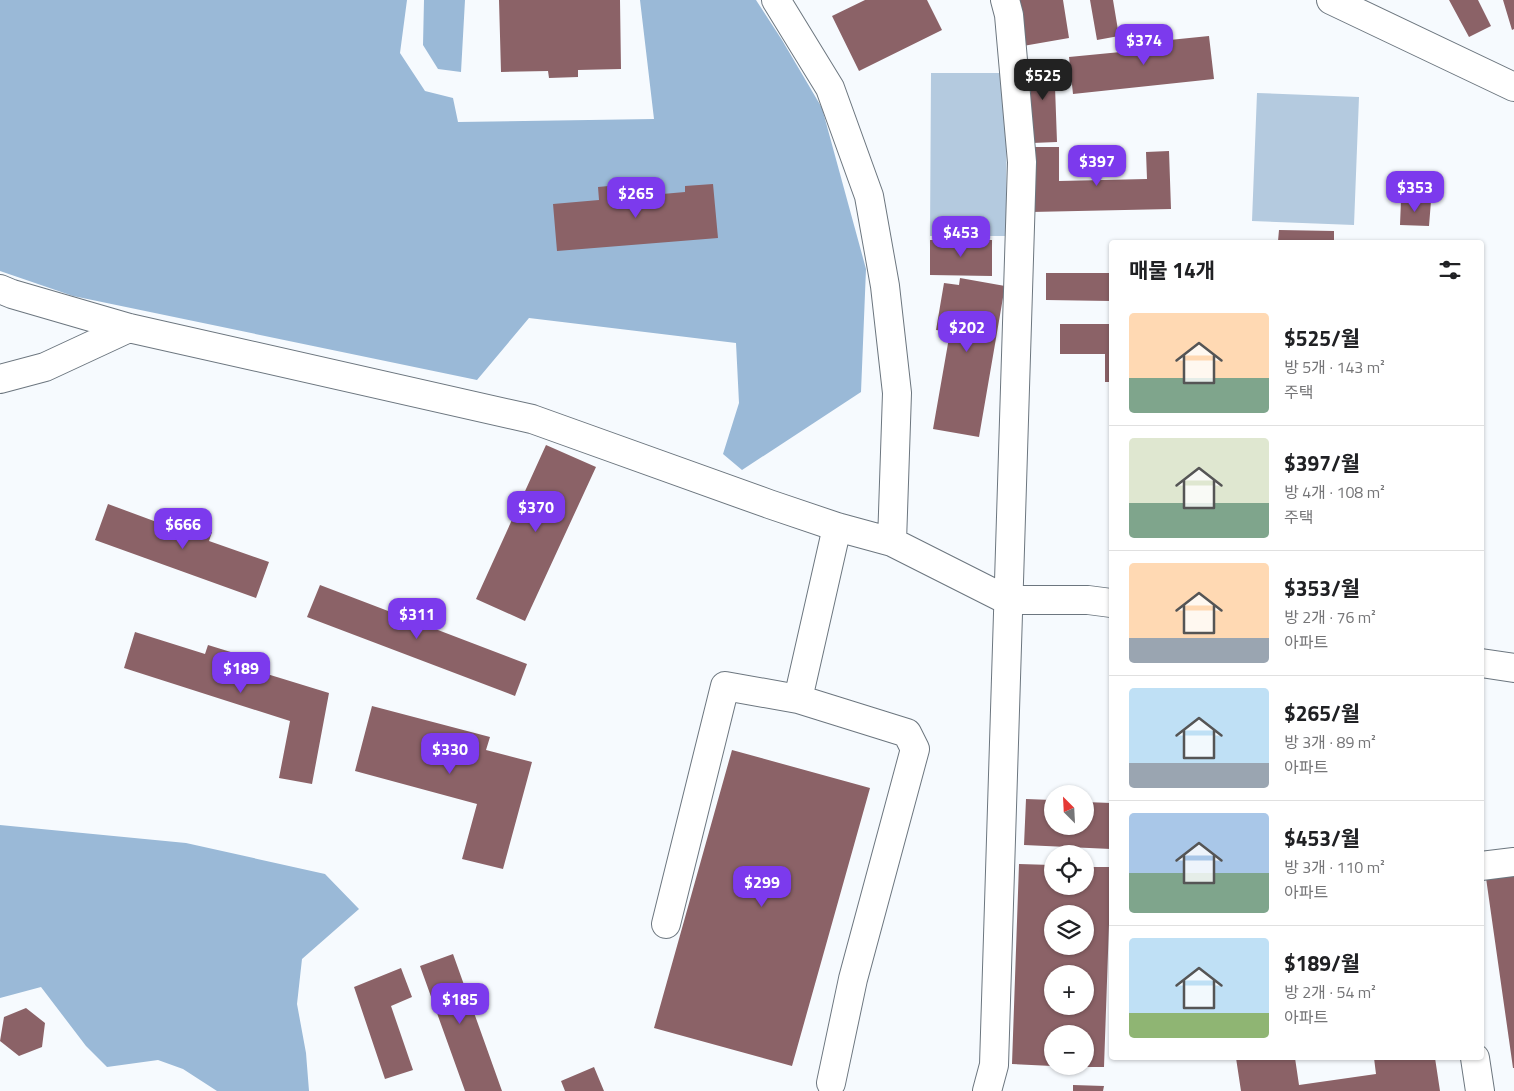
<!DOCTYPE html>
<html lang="ko">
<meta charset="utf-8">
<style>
:root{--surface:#fff;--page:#f2f2f2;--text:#202124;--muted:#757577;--line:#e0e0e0;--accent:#7c3aed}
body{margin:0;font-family:"Titillium Web","Noto Sans KR",sans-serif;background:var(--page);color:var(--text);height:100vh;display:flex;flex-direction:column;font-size:19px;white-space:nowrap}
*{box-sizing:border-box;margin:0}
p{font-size:16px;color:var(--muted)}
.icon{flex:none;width:28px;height:28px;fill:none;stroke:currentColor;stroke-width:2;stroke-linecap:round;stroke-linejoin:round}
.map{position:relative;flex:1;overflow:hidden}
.panel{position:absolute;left:1109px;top:240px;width:375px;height:820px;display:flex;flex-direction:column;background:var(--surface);border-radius:5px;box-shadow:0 1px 4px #0004}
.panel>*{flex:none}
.needle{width:32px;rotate:336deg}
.tools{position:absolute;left:1044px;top:785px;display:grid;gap:10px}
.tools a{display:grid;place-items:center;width:50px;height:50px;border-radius:50%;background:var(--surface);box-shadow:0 1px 4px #0004;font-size:25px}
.price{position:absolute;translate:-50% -42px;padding:0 11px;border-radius:10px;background:var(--accent);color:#fff;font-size:16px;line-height:32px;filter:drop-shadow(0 1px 2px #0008)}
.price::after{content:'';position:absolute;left:50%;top:30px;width:15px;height:11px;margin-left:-8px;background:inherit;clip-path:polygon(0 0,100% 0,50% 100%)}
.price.on{background:#222;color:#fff}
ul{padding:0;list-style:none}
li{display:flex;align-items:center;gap:15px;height:125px;padding:0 20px}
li+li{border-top:1px solid var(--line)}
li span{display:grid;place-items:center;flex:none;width:140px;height:100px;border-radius:5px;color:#555}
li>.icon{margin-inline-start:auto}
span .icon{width:60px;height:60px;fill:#fffc;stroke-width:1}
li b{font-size:21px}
h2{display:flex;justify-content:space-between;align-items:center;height:60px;padding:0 20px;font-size:21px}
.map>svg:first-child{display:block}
.green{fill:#b4cadf}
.forest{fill:#9ab9d7}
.building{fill:#8b6267;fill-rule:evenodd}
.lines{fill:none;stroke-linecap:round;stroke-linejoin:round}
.minor-casing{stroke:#6c767f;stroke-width:30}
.minor{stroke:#fff;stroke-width:28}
</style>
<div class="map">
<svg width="1514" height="1091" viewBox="0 0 1514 1091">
<rect width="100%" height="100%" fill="#f6fafe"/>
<path class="green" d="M931 73H1007L1006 236H930Z
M1257 93 1359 97 1354 225 1252 221Z"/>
<path class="forest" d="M0 0H407L400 53 425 91 453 98 458 122 654 119 640 0H756L782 40 822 108 866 269 861 392 742 470 723 454 739 403 736 343 529 318 477 380 73 296 0 271Z
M424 0H465L461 72 438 69 423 45Z
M0 825 186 843 325 874 359 909 302 959 297 1004 306 1053 309 1091H217L183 1069 158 1060 107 1067 86 1046 41 987 0 998Z"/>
<path class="building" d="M499 0H620L621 69 578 70V77L549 78 548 71 501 72Z
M865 0H927L942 30 859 71 832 16Z
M1015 0H1063L1069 38 1023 46Z
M1090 0H1113L1119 36 1097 40Z
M1449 0H1478L1491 26 1469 37Z
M1503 0H1514V29L1512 30Z
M1209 36 1214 79 1073 94 1069 57 1131 51 1130 44Z
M1054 59 1057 142 1032 143 1030 60Z
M1029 147H1059V181L1147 179 1146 152 1169 151 1171 209 1031 212Z
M630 184 632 207 652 205 651 195 685 192V186L713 184 718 238 557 251 553 204 599 200 598 187Z
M1401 200 1431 201 1429 226 1400 225Z
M1279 230 1334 231V242H1271V240L1278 241Z
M930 240H992V276L930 275Z
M1046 273H1111V301L1046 300Z
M960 278 1005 286 979 437 933 429 950 332 936 330 944 283 959 285Z
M1060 324H1111V382H1105V354H1060Z
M546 445 596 467 525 621 476 599Z
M108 504 181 531 184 522 212 532 209 541 269 562 256 598 95 540Z
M320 585 527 664 515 696 307 617Z
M135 632 205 654 208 645 247 657 244 667 329 693 312 784 279 778 290 721 124 668Z
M372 706 490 737 486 750 532 762 503 869 462 859 477 804 355 771Z
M732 750 870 788 792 1066 654 1028Z
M1026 799 1052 800V826H1085V802L1111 803V849L1024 845Z
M1019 864 1052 865V886H1085V867H1111L1104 1067H1085V1034H1052V1066L1012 1064ZM1052 914H1085V946H1052ZM1052 974H1085V1006H1052Z
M1514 874V1068H1513L1486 878Z
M453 954 502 1091H465L420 966Z
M401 968 412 997 391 1006 413 1070 385 1079 354 987Z
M26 1008 45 1023 42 1047 19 1056 0 1041 4 1017Z
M1236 1058H1295L1299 1085 1376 1074 1374 1058H1435L1440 1091H1241Z
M594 1067 604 1091H565L561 1081Z
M1073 1085 1104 1086 1103 1091H1073Z"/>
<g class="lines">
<defs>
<path id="minor" d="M776 0 830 88 869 196 885 286 897 393 892 542
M1331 0 1514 87
M0 289 12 294 129 328 532 419 769 504 837 527 892 542 1007 600H1088L1111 603
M0 379 45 367 129 328
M1481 663 1514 668
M1481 866 1514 862
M666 924 725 686 798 699
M1475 1058 1480 1091
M831 1083 853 979 915 749 907 733 798 699 837 527
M987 1091 994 1065 1022 162 1009 15 1005 0"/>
</defs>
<use href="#minor" class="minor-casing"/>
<use href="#minor" class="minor"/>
</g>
</svg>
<div class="tools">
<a><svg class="needle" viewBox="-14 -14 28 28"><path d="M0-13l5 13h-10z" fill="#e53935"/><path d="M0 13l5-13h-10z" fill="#757577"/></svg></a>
<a><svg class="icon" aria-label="locate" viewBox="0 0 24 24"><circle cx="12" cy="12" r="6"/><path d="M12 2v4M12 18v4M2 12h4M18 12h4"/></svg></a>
<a><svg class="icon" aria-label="layers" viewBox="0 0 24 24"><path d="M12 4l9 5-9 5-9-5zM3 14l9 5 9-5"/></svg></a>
<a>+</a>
<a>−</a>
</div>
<b class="price" style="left:1144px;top:66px">$374</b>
<b class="price on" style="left:1043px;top:101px">$525</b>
<b class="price" style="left:1097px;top:187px">$397</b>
<b class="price" style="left:1415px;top:213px">$353</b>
<b class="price" style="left:636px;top:219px">$265</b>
<b class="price" style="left:961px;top:258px">$453</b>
<b class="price" style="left:967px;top:353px">$202</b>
<b class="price" style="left:536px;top:533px">$370</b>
<b class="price" style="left:183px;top:550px">$666</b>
<b class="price" style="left:417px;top:640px">$311</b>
<b class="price" style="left:241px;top:694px">$189</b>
<b class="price" style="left:450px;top:775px">$330</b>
<b class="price" style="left:762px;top:908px">$299</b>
<b class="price" style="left:460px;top:1025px">$185</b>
<section class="panel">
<h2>매물 14개<svg class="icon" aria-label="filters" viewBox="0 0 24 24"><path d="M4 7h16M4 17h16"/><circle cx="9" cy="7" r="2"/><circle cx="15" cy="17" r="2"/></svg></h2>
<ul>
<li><span style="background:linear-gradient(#ffd9b3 65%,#7fa58c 0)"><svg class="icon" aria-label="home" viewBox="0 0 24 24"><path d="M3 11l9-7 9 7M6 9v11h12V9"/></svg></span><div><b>$525/월</b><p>방 5개 · 143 m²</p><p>주택</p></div></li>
<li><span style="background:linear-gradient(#dfe7d0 65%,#7fa58c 0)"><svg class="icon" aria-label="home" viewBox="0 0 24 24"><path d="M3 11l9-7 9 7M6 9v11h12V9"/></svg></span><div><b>$397/월</b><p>방 4개 · 108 m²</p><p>주택</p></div></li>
<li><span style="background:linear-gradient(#ffd9b3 75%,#9aa5b1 0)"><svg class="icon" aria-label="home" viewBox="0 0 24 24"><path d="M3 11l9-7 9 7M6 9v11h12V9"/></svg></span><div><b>$353/월</b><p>방 2개 · 76 m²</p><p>아파트</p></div></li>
<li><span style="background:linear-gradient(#bfe0f5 75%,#9aa5b1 0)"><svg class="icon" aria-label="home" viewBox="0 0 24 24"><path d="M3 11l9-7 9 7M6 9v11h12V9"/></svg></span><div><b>$265/월</b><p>방 3개 · 89 m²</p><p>아파트</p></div></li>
<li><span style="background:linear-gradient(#a9c7e8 60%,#7fa58c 0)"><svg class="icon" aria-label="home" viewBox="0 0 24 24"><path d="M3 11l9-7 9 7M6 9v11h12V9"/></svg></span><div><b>$453/월</b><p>방 3개 · 110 m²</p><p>아파트</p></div></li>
<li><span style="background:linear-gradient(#bfe0f5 75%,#8fb573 0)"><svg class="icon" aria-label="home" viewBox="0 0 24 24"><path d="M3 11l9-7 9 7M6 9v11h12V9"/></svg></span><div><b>$189/월</b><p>방 2개 · 54 m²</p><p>아파트</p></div></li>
</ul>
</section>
</div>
